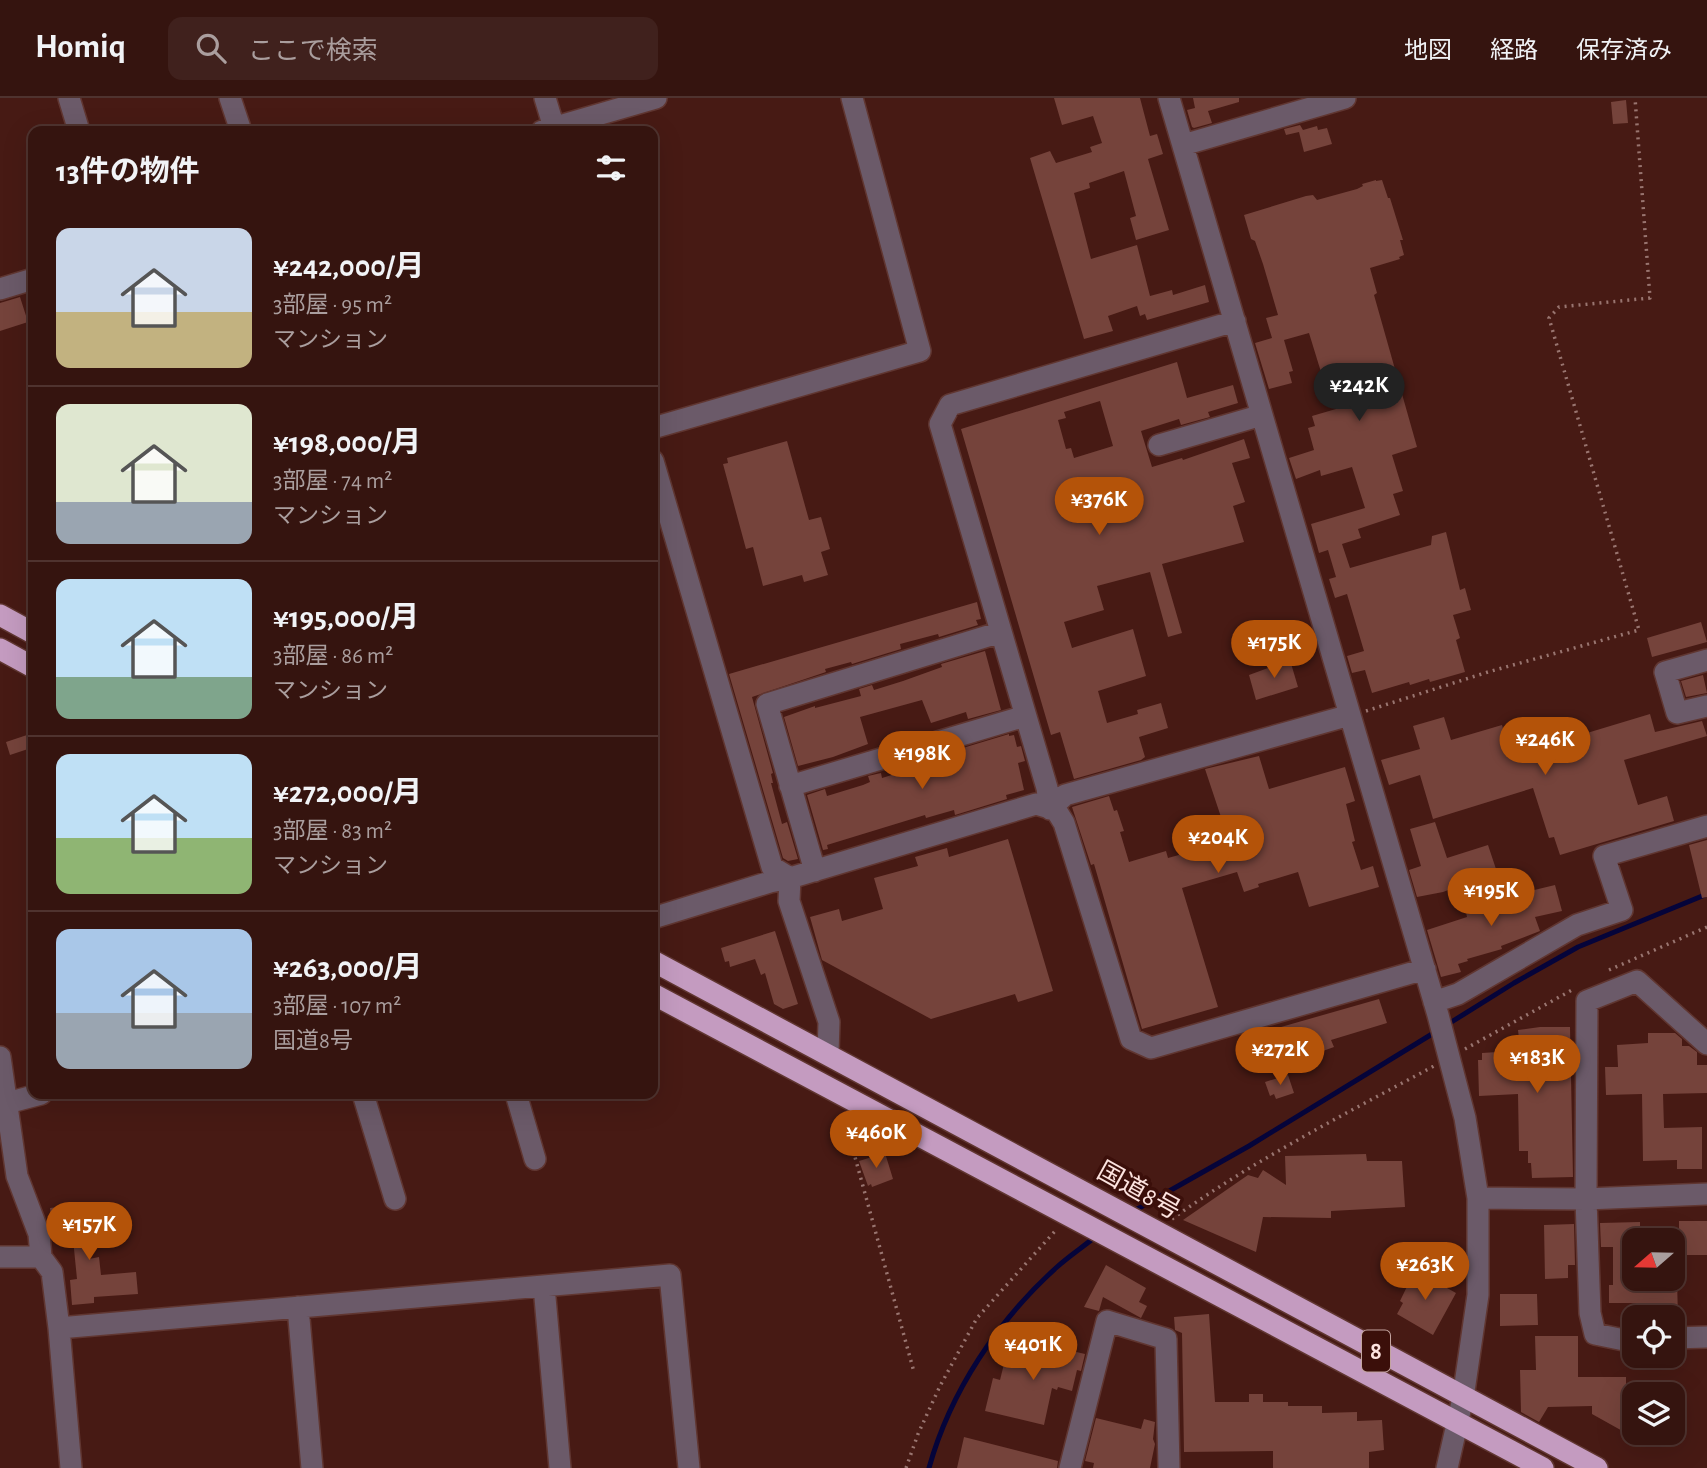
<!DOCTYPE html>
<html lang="ja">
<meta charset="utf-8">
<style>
:root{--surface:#35140f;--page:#40211d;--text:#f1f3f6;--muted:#aa9e9e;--line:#4f332f;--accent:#b45309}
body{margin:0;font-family:"Alegreya Sans","Noto Sans JP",sans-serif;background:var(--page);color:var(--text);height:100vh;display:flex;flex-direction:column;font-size:26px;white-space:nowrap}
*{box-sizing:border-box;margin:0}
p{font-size:23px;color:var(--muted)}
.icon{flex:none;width:38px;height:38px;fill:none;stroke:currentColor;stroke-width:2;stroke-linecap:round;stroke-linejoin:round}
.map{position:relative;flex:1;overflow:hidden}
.panel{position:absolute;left:28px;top:28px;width:630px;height:973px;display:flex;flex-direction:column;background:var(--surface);border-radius:14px;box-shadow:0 7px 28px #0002,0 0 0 2px var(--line)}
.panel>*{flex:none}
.needle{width:46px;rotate:250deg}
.buttons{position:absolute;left:1622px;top:1130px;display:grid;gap:14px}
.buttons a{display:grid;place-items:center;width:63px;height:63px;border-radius:14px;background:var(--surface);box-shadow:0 7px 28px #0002,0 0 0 2px var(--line);font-size:35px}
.price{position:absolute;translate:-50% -60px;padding:0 16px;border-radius:24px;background:var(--accent);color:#fff;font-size:23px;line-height:46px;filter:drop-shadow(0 2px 4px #0008)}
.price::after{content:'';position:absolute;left:50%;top:42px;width:21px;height:16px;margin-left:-10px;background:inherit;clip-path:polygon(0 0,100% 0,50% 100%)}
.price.selected{background:#222;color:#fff}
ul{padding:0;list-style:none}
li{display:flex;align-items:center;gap:21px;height:175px;padding:0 28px}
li+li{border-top:2px solid var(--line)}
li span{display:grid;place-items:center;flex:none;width:196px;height:140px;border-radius:14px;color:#555}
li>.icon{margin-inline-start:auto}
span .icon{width:84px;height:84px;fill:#fffc;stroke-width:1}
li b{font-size:30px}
h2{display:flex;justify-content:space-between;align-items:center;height:84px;padding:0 28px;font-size:30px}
header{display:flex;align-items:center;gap:42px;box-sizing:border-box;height:98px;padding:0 35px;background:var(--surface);border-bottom:2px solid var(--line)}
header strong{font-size:33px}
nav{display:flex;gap:38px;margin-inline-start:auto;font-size:24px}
.search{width:490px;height:63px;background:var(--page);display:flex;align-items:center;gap:18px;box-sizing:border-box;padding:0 24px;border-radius:14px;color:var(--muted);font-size:26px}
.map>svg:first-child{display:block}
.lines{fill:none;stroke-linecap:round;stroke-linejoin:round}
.stream{stroke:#05043a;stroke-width:5}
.building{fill:#75433b;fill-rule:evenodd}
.minor-casing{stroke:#603631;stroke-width:24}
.highway-casing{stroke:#603631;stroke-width:24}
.path{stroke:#997570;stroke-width:3.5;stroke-dasharray:2 5;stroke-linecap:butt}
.minor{stroke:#6b5a69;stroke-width:21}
.highway{stroke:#c49bc0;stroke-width:21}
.labels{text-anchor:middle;stroke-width:7;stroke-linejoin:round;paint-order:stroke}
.shield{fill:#3b0f0a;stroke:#c3a4a0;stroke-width:2}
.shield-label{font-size:24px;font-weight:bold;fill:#fde4e0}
.street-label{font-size:26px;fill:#fde4e0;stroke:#3b0f0a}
</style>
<header>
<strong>Homiq</strong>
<div class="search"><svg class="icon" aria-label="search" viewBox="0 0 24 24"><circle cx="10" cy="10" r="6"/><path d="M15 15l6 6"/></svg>ここで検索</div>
<nav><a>地図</a><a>経路</a><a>保存済み</a></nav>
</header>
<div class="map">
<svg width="1707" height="1370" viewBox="0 0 1707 1370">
<rect width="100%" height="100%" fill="#471a14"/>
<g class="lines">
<path class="stream" d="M1445 928 1514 885 1578 849 1707 796
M1132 1114 1249 1048 1437 933
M929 1370C950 1294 998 1222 1057 1169 1069 1158 1083 1149 1095 1139"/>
</g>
<path class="building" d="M1054 0H1140L1150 38 1157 36 1163 56 1148 61 1169 132 1136 142 1130 120 1136 118 1124 73 1089 85 1090 90 1074 95 1091 161 1137 147 1150 198 1172 192 1173 197 1205 187 1209 204 1147 222 1145 216 1140 218 1137 208 1108 218 1113 233 1084 241 1030 60 1050 53 1056 65 1092 54 1090 49 1102 45 1093 18 1062 27Z
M1193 0H1239V4L1208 13 1212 25 1194 30 1192 29 1187 12 1195 10Z
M1626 2 1628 25 1613 26 1611 4Z
M1300 27 1303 32 1317 28 1318 32 1327 30 1332 46 1304 54 1299 34 1286 37 1284 31Z
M1376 82V83L1382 82 1388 100H1390L1403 142H1400L1404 157 1399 159 1400 161 1370 170 1377 195 1374 197 1417 349 1392 357 1403 393 1393 396 1400 417 1358 431 1361 440 1342 446 1350 470 1431 447 1432 438 1446 434 1460 492 1465 490 1471 512 1453 517 1460 540 1456 542 1465 574 1430 584 1429 581 1410 587 1409 584 1372 595 1365 572 1352 575 1347 558 1364 553 1347 496 1335 500 1329 481 1336 479 1328 452 1319 455 1311 426 1365 410 1352 369 1321 378 1320 372 1296 381 1289 360 1314 352 1308 330 1315 328 1312 318 1353 306 1342 268 1321 274 1309 235 1284 242 1293 273 1289 274 1292 285 1269 291 1255 245 1272 240 1266 220 1278 217 1263 166 1255 143 1251 141 1244 117 1306 98 1313 97 1317 102 1357 91 1363 88 1362 86Z
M20 199 28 224 0 233V205Z
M1177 264 1187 300 1233 287 1238 305 1208 314 1210 319 1181 327 1179 321 1141 333 1152 369 1182 360 1183 362 1244 341 1250 360 1232 365 1245 404 1233 408 1244 444 1162 466 1182 535 1168 539 1150 474 1097 488 1104 512 1064 524 1072 550 1133 531 1146 578 1098 593 1107 625 1138 616 1137 612 1161 605 1168 630 1139 639 1145 659 1141 662 1074 681 1060 634 1051 637 961 331ZM1100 303 1113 348 1074 360 1071 350 1066 351 1058 322 1066 320 1064 314Z
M787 343 809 422 821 419 830 451 821 454 828 477 804 484 802 477 763 488 753 449 746 451 723 366 728 365 727 360Z
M977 504 981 521 976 522 978 527 939 539 938 536 900 546 901 551 852 566 851 564 825 571 826 574 752 599 773 675 771 676 773 685H771L782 726 787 724 798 761 788 763 783 760 729 576Z
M1701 524 1707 544 1652 559 1647 540Z
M985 553 1001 612 968 621 966 614 931 625 922 602 860 619 868 646 833 659 798 668 784 619 815 608V610L861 598 859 591 872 587 874 592 903 583 942 569 941 566Z
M1290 562 1298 589 1256 602 1249 577Z
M1703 577 1707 595 1686 599 1681 583Z
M1650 616 1655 634 1702 623 1707 638 1624 662 1638 707 1667 698 1674 723 1560 757 1554 739 1549 740 1533 690 1433 721 1420 677 1389 687 1381 662 1420 651 1413 628 1444 619 1451 642 1502 627 1511 658Z
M1009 636V638L1014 637 1017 649 1021 648 1025 663 1018 665 1024 692 1006 697 1007 701 955 717 954 712 926 720 925 717 827 747 828 751 823 752 807 697 825 691 827 698 863 687 870 684 868 678 881 675 882 680 911 671 910 666Z
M27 637 31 650 10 657 6 644Z
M1259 658 1269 691 1345 669 1355 703 1346 706 1355 743 1352 744 1361 772 1373 768 1379 789 1309 809 1298 774 1258 786 1259 789 1244 794 1237 774 1182 790 1218 909 1142 931 1094 766 1091 767 1072 709 1109 698 1114 713 1117 712 1124 733 1120 734 1129 764 1166 753 1168 760 1229 743 1205 671Z
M1435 724 1447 760 1488 747 1497 774 1443 794 1417 799 1409 772 1421 768 1410 731Z
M1008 741 1053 893 1018 904 1015 896 931 921 822 862 810 819 839 811 842 823 883 811 874 780 918 768 915 759 947 750 949 759Z
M1707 742V799L1702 800 1689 747Z
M1555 787 1562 813 1535 819 1540 833 1501 848 1502 851 1467 861 1468 863 1458 866 1461 874 1441 879 1427 832 1467 819 1466 814 1526 794Z
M775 833 798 906 783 911 774 906 765 875 761 877 755 861 730 869 729 863 725 864 721 850Z
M1379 901 1387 925 1331 942 1334 949 1295 963 1281 929Z
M1540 929H1570L1573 1079 1532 1080 1531 1065H1528V1053H1519L1518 996 1479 998 1478 962H1482V955L1513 953V941H1519L1518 932Z
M1648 935H1675L1682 941V948H1689L1697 954V967H1707V995L1663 996 1664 1030 1702 1029V1071H1677V1062L1643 1063 1642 996 1606 997 1605 969H1618L1617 947 1648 945Z
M1288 977 1294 995 1276 1001 1274 996 1270 998 1265 984Z
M885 1055 893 1081 872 1089 871 1086 868 1088 859 1063Z
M1366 1056 1367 1063H1402L1405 1109 1331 1113V1120L1263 1119 1256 1154 1183 1122 1248 1077 1258 1080 1263 1072 1286 1087 1285 1058Z
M83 1106 89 1161 99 1159 101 1177 136 1174 138 1196 94 1199V1205L72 1207 70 1182 77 1181 72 1131 53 1133 50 1110Z
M1679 1123H1707V1157H1673V1142H1679Z
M1640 1124V1143H1634V1181H1677L1678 1220H1644V1205H1609V1187H1613V1149H1601L1600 1125Z
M1574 1126 1575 1167H1568V1180L1545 1181 1544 1127Z
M1106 1167 1146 1190 1139 1204 1147 1208 1141 1220 1103 1199 1099 1213 1084 1209Z
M1415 1172 1456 1195 1433 1237 1397 1216 1403 1205 1400 1203Z
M1500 1196H1537L1538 1227 1500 1228Z
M1209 1216 1215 1304H1249V1296H1263V1304H1288V1308H1322V1315L1357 1314V1323L1382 1322 1384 1352 1369 1354V1370H1273V1353L1184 1354 1182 1235 1175 1232 1174 1219Z
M1535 1238H1578V1279H1626V1335L1592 1316V1308L1548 1309 1539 1324 1521 1314 1520 1272H1536Z
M1047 1247 1085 1256 1081 1273 1077 1272 1072 1293 1058 1289 1057 1292 1052 1290 1044 1327 985 1313 993 1280 1000 1282 1005 1262 1009 1263 1012 1252H1015V1250L1033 1254 1034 1250 1045 1253Z
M1096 1320 1141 1331 1144 1321 1155 1324 1153 1341 1155 1346 1150 1370H1093L1094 1365 1085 1363Z
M964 1339 1058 1363 1057 1370H957Z"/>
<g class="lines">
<defs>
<path id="minor" d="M69 0 79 33
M230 0 241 33
M545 0 555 33
M1169 0 1438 917 1465 1020 1478 1100V1197L1463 1300 1447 1370
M542 33 656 0
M1183 47 1345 0
M0 191 33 181
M653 330 920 253 852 0
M1159 347 1262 317
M653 363 772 769 790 780
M1707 562 1665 574 1677 615 1707 608
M790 688 1025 618
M1050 711 1047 690 940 326 950 307 1235 223
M1050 711 1065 697 1350 617
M815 773 767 606 1001 534
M653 820 770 784 790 780
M1434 904 1458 896 1577 827 1622 812 1604 758 1707 728
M828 956 829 924 789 803 790 780 1036 706 1056 712 1064 725 1131 941 1151 950 1425 871
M0 959 17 1078 39 1136 41 1159
M363 996 395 1101
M516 996 535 1061
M7 1005 41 996
M1478 1100 1586 1101 1707 1096
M0 1159H41L52 1174 59 1230 71 1370
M544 1188 560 1370
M298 1209 312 1370
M59 1230 670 1177 689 1370
M1673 1240 1707 1239
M1634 1242H1624L1595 1236 1590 1215 1586 1101 1587 903 1637 883 1707 946
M1070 1370 1107 1223 1166 1241 1169 1370"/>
<path id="highway" d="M0 517 33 535
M0 551 33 569
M653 863 1597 1370
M653 896 1543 1370"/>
</defs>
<use href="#minor" class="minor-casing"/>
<use href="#highway" class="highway-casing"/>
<path class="path" d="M1366 613 1488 574 1639 532 1549 220 1559 209 1650 200 1635 0
M1609 872 1707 829
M1465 951 1572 892
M844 1019 914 1274
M1172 1121C1254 1062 1345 1016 1434 968
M906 1370 918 1336 940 1288 977 1220 1056 1132"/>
<use href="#minor" class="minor"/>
<use href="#highway" class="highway"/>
</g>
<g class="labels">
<rect class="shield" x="1362" y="1232.5" width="28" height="41" rx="5"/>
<g class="shield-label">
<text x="1376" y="1261">8</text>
</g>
<g class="street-label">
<text transform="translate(1139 1092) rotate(29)" y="9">国道8号</text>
</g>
</g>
</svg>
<div class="buttons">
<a><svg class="needle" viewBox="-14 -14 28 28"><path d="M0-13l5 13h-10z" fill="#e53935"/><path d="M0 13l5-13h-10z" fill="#aa9e9e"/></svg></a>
<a><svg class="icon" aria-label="locate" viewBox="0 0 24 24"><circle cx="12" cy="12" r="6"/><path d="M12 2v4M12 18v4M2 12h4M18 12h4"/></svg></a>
<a><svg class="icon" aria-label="layers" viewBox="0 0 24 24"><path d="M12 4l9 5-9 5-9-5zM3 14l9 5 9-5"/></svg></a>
</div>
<b class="price selected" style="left:1359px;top:325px">¥242K</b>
<b class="price" style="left:1099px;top:439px">¥376K</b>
<b class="price" style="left:1274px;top:582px">¥175K</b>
<b class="price" style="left:1545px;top:679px">¥246K</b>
<b class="price" style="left:922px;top:693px">¥198K</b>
<b class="price" style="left:1218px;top:777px">¥204K</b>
<b class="price" style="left:1491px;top:830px">¥195K</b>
<b class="price" style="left:1280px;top:989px">¥272K</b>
<b class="price" style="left:1537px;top:997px">¥183K</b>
<b class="price" style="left:876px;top:1072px">¥460K</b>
<b class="price" style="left:89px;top:1164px">¥157K</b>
<b class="price" style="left:1425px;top:1204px">¥263K</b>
<b class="price" style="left:1033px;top:1284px">¥401K</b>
<section class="panel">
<h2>13件の物件<svg class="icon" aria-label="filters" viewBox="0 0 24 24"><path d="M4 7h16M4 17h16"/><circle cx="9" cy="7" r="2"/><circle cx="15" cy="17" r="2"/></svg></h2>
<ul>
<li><span style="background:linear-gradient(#c9d6e8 60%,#c2b280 0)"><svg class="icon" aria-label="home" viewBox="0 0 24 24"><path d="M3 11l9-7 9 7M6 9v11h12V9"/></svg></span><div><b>¥242,000/月</b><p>3部屋 · 95 m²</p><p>マンション</p></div></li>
<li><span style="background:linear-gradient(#dfe7d0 70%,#9aa5b1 0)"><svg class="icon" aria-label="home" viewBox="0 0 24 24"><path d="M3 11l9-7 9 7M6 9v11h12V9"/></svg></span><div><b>¥198,000/月</b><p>3部屋 · 74 m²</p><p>マンション</p></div></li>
<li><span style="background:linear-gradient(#bfe0f5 70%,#7fa58c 0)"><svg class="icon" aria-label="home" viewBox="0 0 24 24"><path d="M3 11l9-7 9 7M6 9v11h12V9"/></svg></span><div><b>¥195,000/月</b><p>3部屋 · 86 m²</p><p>マンション</p></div></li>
<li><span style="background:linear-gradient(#bfe0f5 60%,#8fb573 0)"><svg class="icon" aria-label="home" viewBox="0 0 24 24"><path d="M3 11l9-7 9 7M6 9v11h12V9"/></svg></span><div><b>¥272,000/月</b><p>3部屋 · 83 m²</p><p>マンション</p></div></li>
<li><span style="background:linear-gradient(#a9c7e8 60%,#9aa5b1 0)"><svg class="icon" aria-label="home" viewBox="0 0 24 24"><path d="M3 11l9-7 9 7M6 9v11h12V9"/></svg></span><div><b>¥263,000/月</b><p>3部屋 · 107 m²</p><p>国道8号</p></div></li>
</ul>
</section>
</div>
